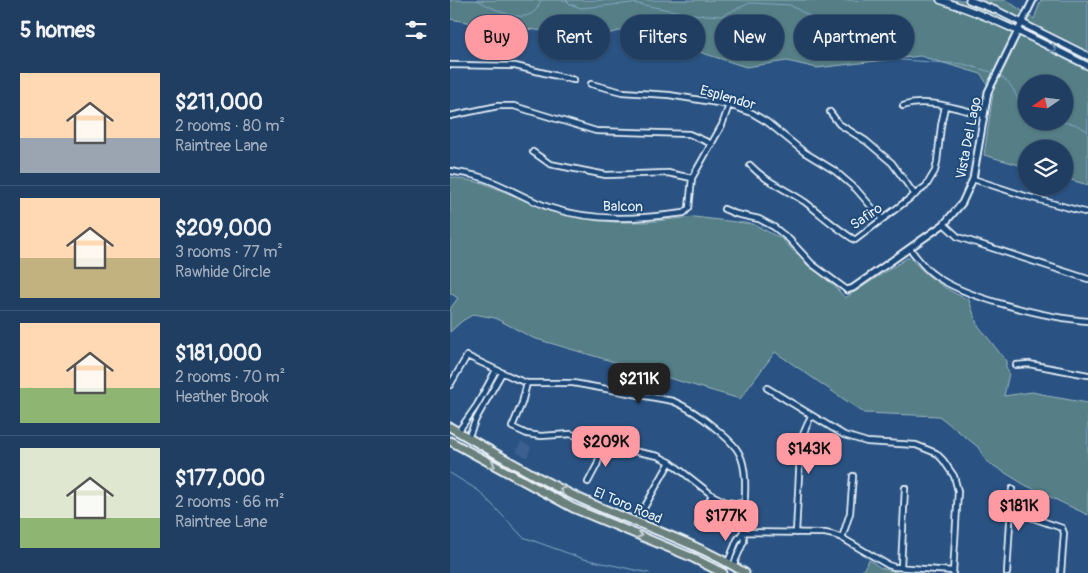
<!DOCTYPE html>
<meta charset="utf-8">
<style>
:root{--surface:#203e62;--page:#284568;--text:#f1f3f6;--muted:#a2aebe;--line:#3d5777;--accent:#ff9aa2}
body{margin:0;font-family:Pangolin,sans-serif;background:var(--page);color:var(--text);height:100vh;display:flex;flex-direction:column;font-size:19px;white-space:nowrap}
*{box-sizing:border-box;margin:0}
p{font-size:16px;color:var(--muted)}
.icon{flex:none;width:28px;height:28px;fill:none;stroke:currentColor;stroke-width:2;stroke-linecap:round;stroke-linejoin:round}
.map{position:relative;flex:1;overflow:hidden}
.side{display:flex;flex-direction:column;background:var(--surface);width:450px}
.side>*{flex:none}
.top-card{position:absolute;left:15px;top:15px;width:475px;height:45px;display:flex;gap:10px}
.needle{width:32px;rotate:256deg}
.tools{position:absolute;left:568px;top:75px;display:grid;gap:10px}
.tools a{display:grid;place-items:center;width:55px;height:55px;border-radius:50%;background:var(--surface);box-shadow:0 1px 4px #0004,0 0 0 1px var(--line);font-size:25px}
.price{position:absolute;translate:-50% -42px;padding:0 11px;border-radius:10px;background:var(--accent);color:#111;font-size:16px;line-height:32px;filter:drop-shadow(0 1px 2px #0008)}
.price::after{content:'';position:absolute;left:50%;top:30px;width:15px;height:11px;margin-left:-8px;background:inherit;clip-path:polygon(0 0,100% 0,50% 100%)}
.price.selected{background:#222;color:#fff}
ul{padding:0;list-style:none}
li{display:flex;align-items:center;gap:15px;height:125px;padding:0 20px}
li+li{border-top:1px solid var(--line)}
li span{display:grid;place-items:center;flex:none;width:140px;height:100px;border-radius:0px;color:#555}
li>.icon{margin-inline-start:auto}
span .icon{width:60px;height:60px;fill:#fffc;stroke-width:1}
li b{font-size:21px}
h2{display:flex;justify-content:space-between;align-items:center;height:60px;padding:0 20px;font-size:21px}
.pill{padding:0 18px;border-radius:22px;background:var(--surface);box-shadow:0 1px 4px #0004,0 0 0 1px var(--line);font-size:18px;line-height:45px}
.pill.selected{background:var(--accent);color:#111}
main{display:flex;flex:1;min-height:0}
.map>svg:first-child{display:block}
.built{fill:#3b6190}
.green{fill:#557e86;stroke:#9eb8bf;fill-rule:evenodd}
.lines{fill:none;stroke-linecap:round;stroke-linejoin:round}
.stream{stroke:#84a8c2;stroke-width:1}
.minor-casing{stroke:#e8f1f8;stroke-width:8}
.tertiary-casing{stroke:#e8f1f8;stroke-width:9}
.secondary-casing{stroke:#e8f1f8;stroke-width:9}
.primary-casing{stroke:#e8f1f8;stroke-width:11}
.minor{stroke:#1f4a7a;stroke-width:4.5}
.tertiary{stroke:#1f4a7a;stroke-width:5}
.secondary{stroke:#1f4a7a;stroke-width:5.5}
.primary{stroke:#6a807d;stroke-width:7}
.oneway{stroke:#6f8dac}
.oneway2{stroke:#c2cfd3}
.labels{text-anchor:middle;stroke-width:4;stroke-linejoin:round;paint-order:stroke}
.street-label{font-size:14px;fill:#e8f1f8;stroke:#1f4a7a}
</style>
<main>
<section class="side">
<h2>5 homes<svg class="icon" aria-label="filters" viewBox="0 0 24 24"><path d="M4 7h16M4 17h16"/><circle cx="9" cy="7" r="2"/><circle cx="15" cy="17" r="2"/></svg></h2>
<ul>
<li><span style="background:linear-gradient(#ffd9b3 65%,#9aa5b1 0)"><svg class="icon" aria-label="home" viewBox="0 0 24 24"><path d="M3 11l9-7 9 7M6 9v11h12V9"/></svg></span><div><b>$211,000</b><p>2 rooms · 80 m²</p><p>Raintree Lane</p></div></li>
<li><span style="background:linear-gradient(#ffd9b3 60%,#c2b280 0)"><svg class="icon" aria-label="home" viewBox="0 0 24 24"><path d="M3 11l9-7 9 7M6 9v11h12V9"/></svg></span><div><b>$209,000</b><p>3 rooms · 77 m²</p><p>Rawhide Circle</p></div></li>
<li><span style="background:linear-gradient(#ffd9b3 65%,#8fb573 0)"><svg class="icon" aria-label="home" viewBox="0 0 24 24"><path d="M3 11l9-7 9 7M6 9v11h12V9"/></svg></span><div><b>$181,000</b><p>2 rooms · 70 m²</p><p>Heather Brook</p></div></li>
<li><span style="background:linear-gradient(#dfe7d0 70%,#8fb573 0)"><svg class="icon" aria-label="home" viewBox="0 0 24 24"><path d="M3 11l9-7 9 7M6 9v11h12V9"/></svg></span><div><b>$177,000</b><p>2 rooms · 66 m²</p><p>Raintree Lane</p></div></li>
</ul>
</section>
<div class="map">
<svg width="638" height="573" viewBox="0 0 638 573">
<rect width="100%" height="100%" fill="#2a5383"/>
<filter id="ink" filterUnits="userSpaceOnUse"><feTurbulence type="fractalNoise" baseFrequency=".02" numOctaves="2"/><feDisplacementMap in="SourceGraphic" scale="10" xChannelSelector="R" yChannelSelector="G"/><feConvolveMatrix kernelMatrix="1 2 1 2 8 2 1 2 1" color-interpolation-filters="sRGB"/></filter>
<g filter="url(#ink)">
<path class="built" d="M71 442 81 447 77 457 66 452Z"/>
<path class="green" d="M0 0H556L584 19 591 0H638V185L614 178V149H576V167L534 155 543 94 531 74 470 56 367 68 337 61 296 67 178 29 140 38 115 33 28 24 0 19ZM576 84H614V121H576Z
M0 177 33 183 94 208 129 217 165 222H195L244 217 303 224 332 239 356 264 382 283 395 298 457 258H460C479 278 494 289 519 300L527 324 556 361V367L559 373 554 396 582 392 597 395V396L638 403V515L575 485 536 461 528 447 489 416 414 413 325 352 290 399 83 338 45 318 24 314 12 321 0 332V309L8 298 0 293Z
M419 560 431 568 449 573H411Z"/>
<g class="lines">
<path class="stream" d="M27 0C41 7 72 26 86 10 88 8 89 3 91 0
M116 0 120 4 131 8 183 3 240 14 271 16 300 3 340 5 368 21 410 52 451 60 513 64 545 73
M548 75C569 87 563 99 576 112
M603 121 625 124 638 131
M0 473 29 491 73 537 134 559 199 573"/>
<defs>
<path id="minor" d="M0 65 65 66 124 80
M141 84 172 92 219 95 250 100 279 105 302 113 317 122 354 152 385 171 406 189 432 219
M453 106C475 97 511 110 534 115
M380 112 389 124 416 141 442 163 465 195
M0 116 48 106H64L146 131 239 134 262 144
M83 152 100 164 156 175 218 173 242 178
M300 165C317 183 336 189 355 202 372 215 387 229 405 240L476 186 485 171 487 162 491 126 495 106
M0 171C10 173 21 174 30 177 55 185 77 200 101 208 146 222 189 219 234 213L239 208 242 178 272 125 279 105
M523 179 575 196 638 213
M274 209 286 214 309 219 324 227 339 239 362 264 397 290
M494 224 508 237 638 279
M460 249C467 257 474 268 483 274 513 298 599 318 638 321
M566 365 579 364 638 375
M77 383 72 403 62 427 77 434 91 436 121 434 153 445 208 456 220 462 262 495 276 502 293 504
M0 385 17 356 64 378 77 383H123L223 401C239 408 252 417 265 428 274 436 284 443 289 453 300 473 293 509 293 532L294 541 283 566
M317 388 394 435 417 442 466 445 486 453 493 460 504 476 508 491 503 573
M8 432 27 405 46 370
M18 438 26 419 52 373
M138 482 147 465 153 445
M194 508 220 462
M561 513 580 517 612 528 614 533 611 573
M248 525 262 495
M293 532 375 533 384 535 392 538 438 565 444 567 503 571
M346 533 350 454 352 437 361 416
M392 538 400 513 403 476
M278 562 287 540 293 532
M451 567 455 488
M557 573 562 489"/>
<path id="tertiary" d="M397 290 403 288 494 224 512 203 523 179 538 92 583 0"/>
<path id="secondary" d="M490 0C542 16 590 42 638 66
M519 0 548 11 638 56"/>
<path id="primary" d="M0 427C43 452 86 478 131 499 186 524 244 541 295 573
M0 441 123 508 241 557 273 573"/>
</defs>
<use href="#minor" class="minor-casing"/>
<use href="#tertiary" class="tertiary-casing"/>
<use href="#secondary" class="secondary-casing"/>
<use href="#primary" class="primary-casing"/>
<use href="#minor" class="minor"/>
<use href="#tertiary" class="tertiary"/>
<use href="#secondary" class="secondary"/>
<use href="#primary" class="primary"/>
</g>
<defs><path id="oneway-chevron" d="M-2-3.5L2.5 0L-2 3.5" fill="none" stroke-width="1.6" stroke-linecap="round" stroke-linejoin="round" transform="scale(1.25)"/></defs>
<use class="oneway" href="#oneway-chevron" transform="translate(603 49) rotate(26)"/>
<g class="oneway2">
<use href="#oneway-chevron" transform="translate(42 465) rotate(30)"/>
<use href="#oneway-chevron" transform="translate(113 490) rotate(-153)"/>
<use href="#oneway-chevron" transform="translate(189 535) rotate(20)"/>
</g>
</g>
<g class="labels">
<g class="street-label">
<text transform="translate(278 97) rotate(16)" y="5">Esplendor</text>
<text transform="translate(518 138) rotate(-79)" y="5">Vista Del Lago</text>
<text transform="translate(173 206) rotate(1)" y="5">Balcon</text>
<text transform="translate(416 216) rotate(-34)" y="5">Safiro</text>
<text transform="translate(178 505) rotate(23)" y="5">El Toro Road</text>
</g>
</g>
</svg>
<div class="tools">
<a><svg class="needle" viewBox="-14 -14 28 28"><path d="M0-13l5 13h-10z" fill="#e53935"/><path d="M0 13l5-13h-10z" fill="#a2aebe"/></svg></a>
<a><svg class="icon" aria-label="layers" viewBox="0 0 24 24"><path d="M12 4l9 5-9 5-9-5zM3 14l9 5 9-5"/></svg></a>
</div>
<b class="price selected" style="left:189px;top:405px">$211K</b>
<b class="price" style="left:156px;top:468px">$209K</b>
<b class="price" style="left:359px;top:475px">$143K</b>
<b class="price" style="left:569px;top:532px">$181K</b>
<b class="price" style="left:276px;top:542px">$177K</b>
<div class="top-card">
<a class="pill selected">Buy</a>
<a class="pill">Rent</a>
<a class="pill">Filters</a>
<a class="pill">New</a>
<a class="pill">Apartment</a>
</div>
</div>
</main>
